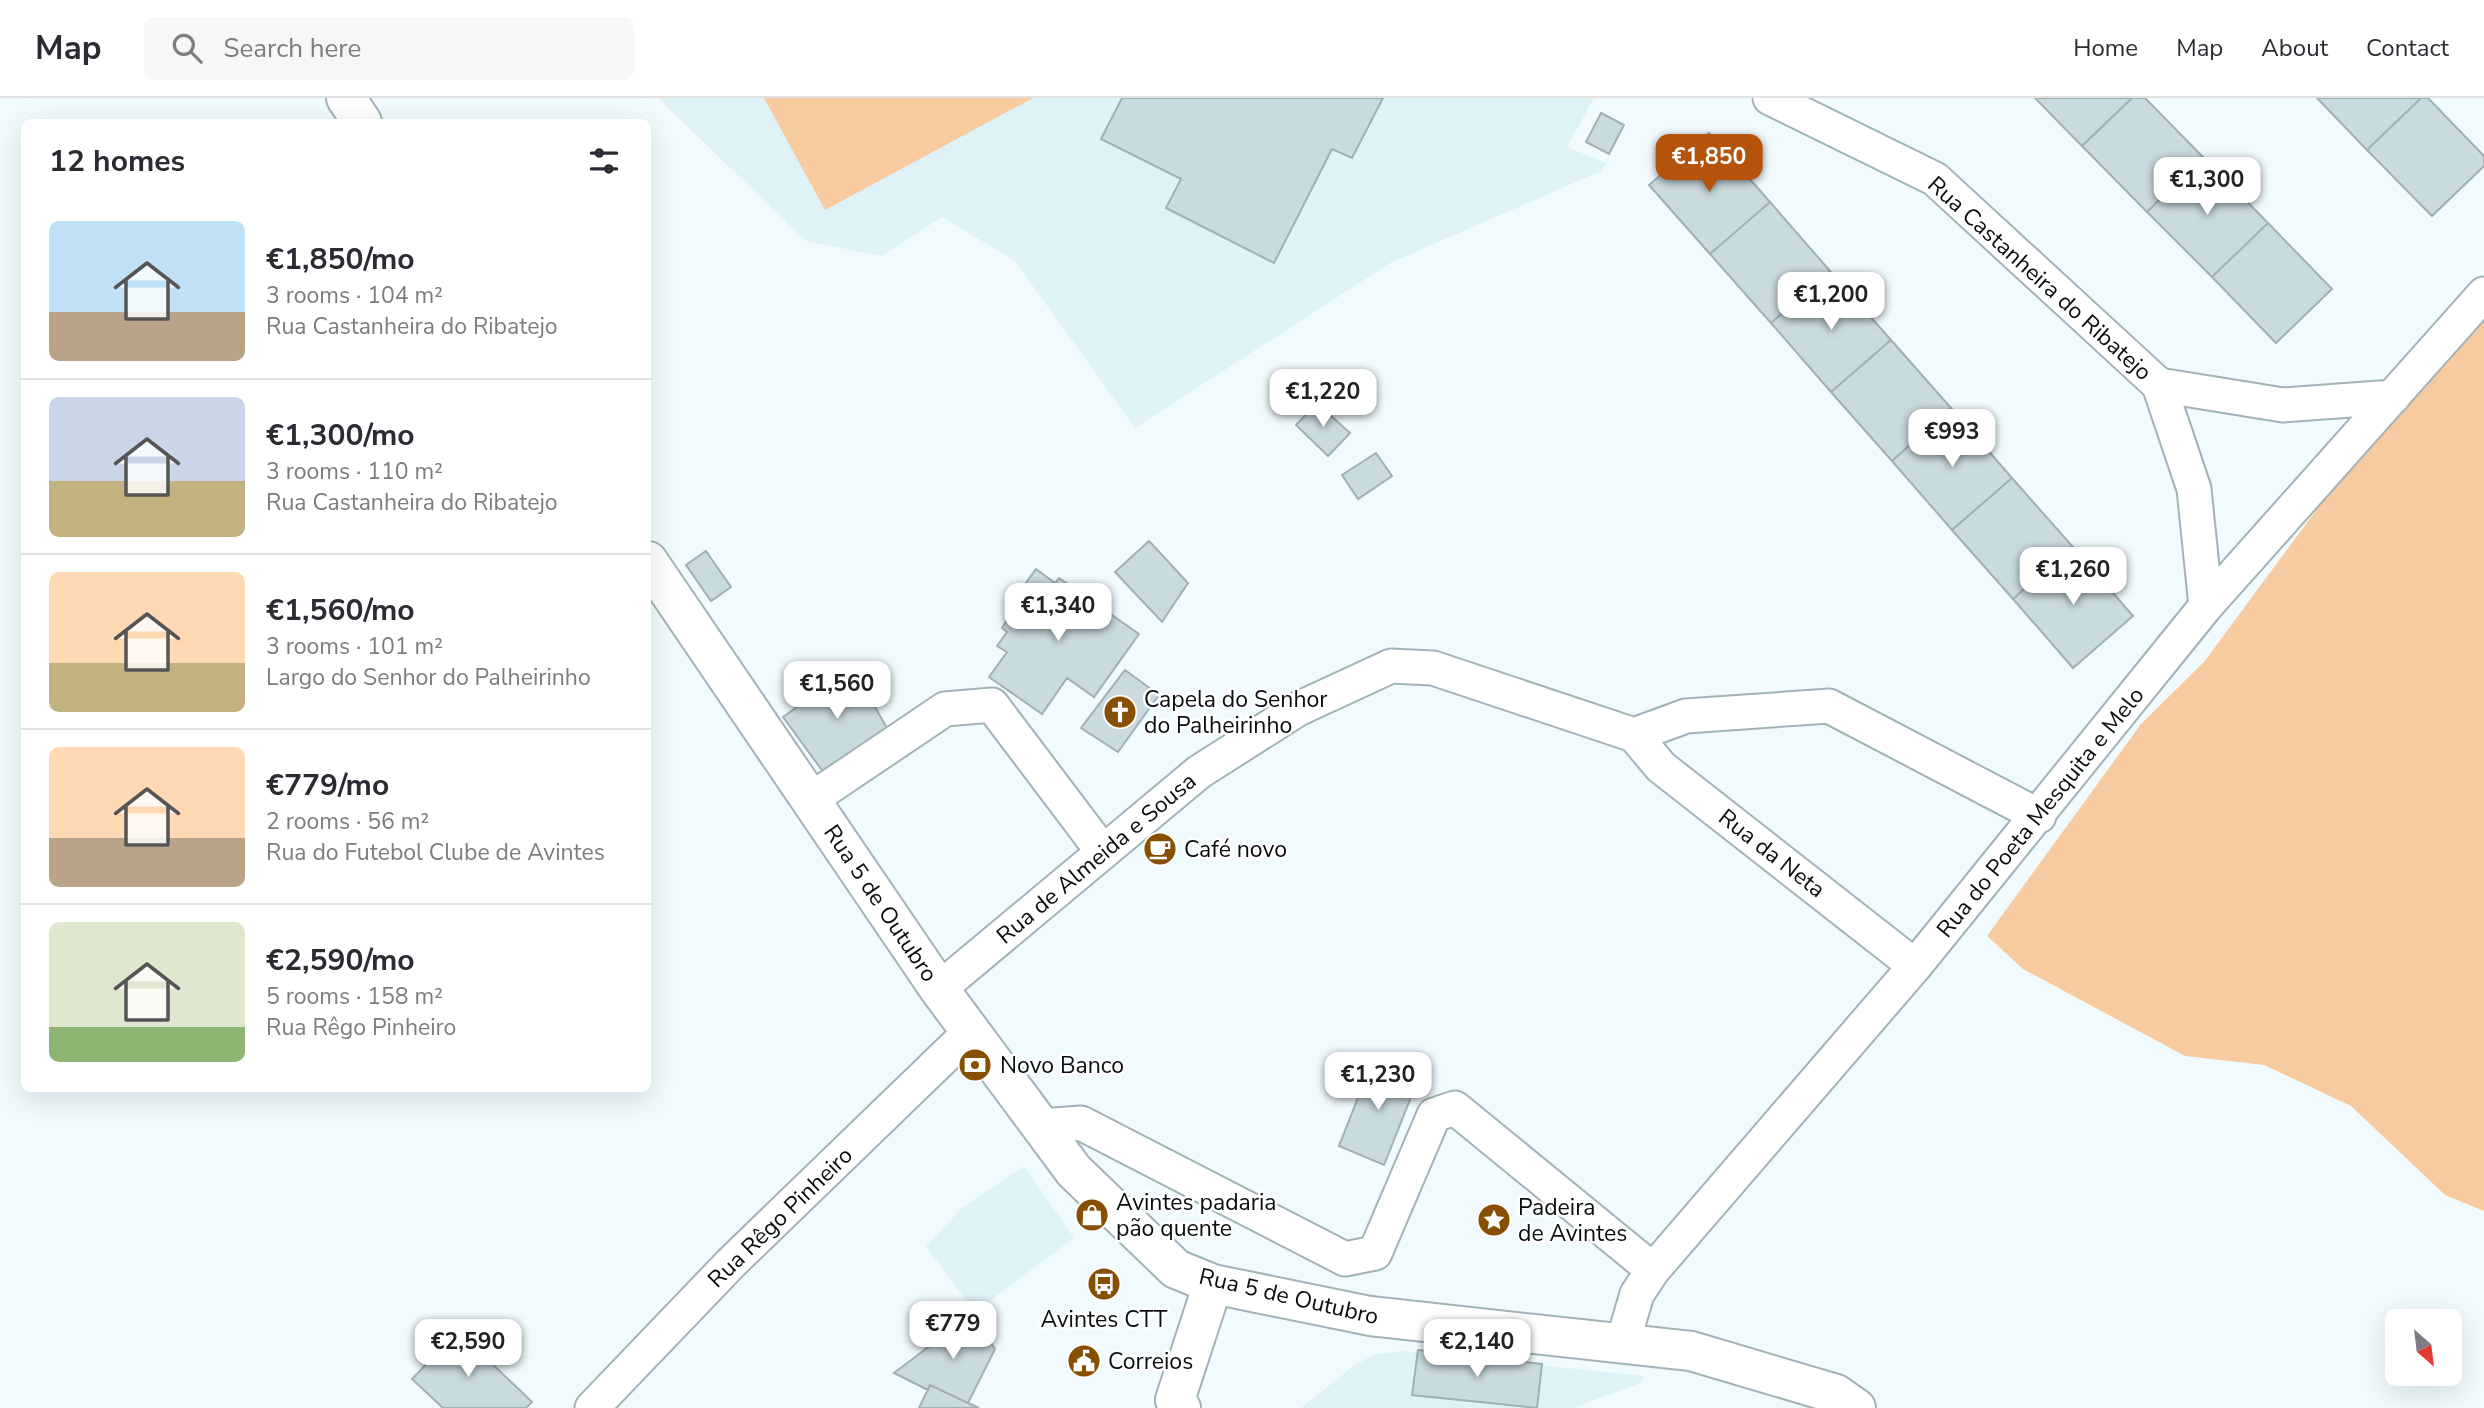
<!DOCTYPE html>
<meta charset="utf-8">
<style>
:root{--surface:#fff;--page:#f7f7f7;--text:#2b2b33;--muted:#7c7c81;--line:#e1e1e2;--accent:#b45309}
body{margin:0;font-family:"Nunito Sans",sans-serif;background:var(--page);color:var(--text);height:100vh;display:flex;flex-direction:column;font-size:26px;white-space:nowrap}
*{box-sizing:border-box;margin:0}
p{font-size:23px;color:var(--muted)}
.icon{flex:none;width:38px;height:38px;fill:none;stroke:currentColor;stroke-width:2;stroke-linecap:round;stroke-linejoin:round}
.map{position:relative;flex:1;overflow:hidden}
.panel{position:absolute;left:21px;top:21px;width:630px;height:973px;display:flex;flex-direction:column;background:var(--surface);border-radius:10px;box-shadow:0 7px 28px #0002}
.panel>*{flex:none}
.needle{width:46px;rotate:152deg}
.fabs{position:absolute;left:2385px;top:1211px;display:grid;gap:14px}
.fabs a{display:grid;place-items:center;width:77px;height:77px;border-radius:10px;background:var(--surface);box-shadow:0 7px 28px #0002;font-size:35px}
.price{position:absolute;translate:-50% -60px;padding:0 16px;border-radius:14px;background:#fff;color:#222;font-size:23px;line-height:46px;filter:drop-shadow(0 2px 4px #0008)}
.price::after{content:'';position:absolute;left:50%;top:42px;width:21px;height:16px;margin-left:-10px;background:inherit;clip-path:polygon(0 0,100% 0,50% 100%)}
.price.selected{background:var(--accent);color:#fff}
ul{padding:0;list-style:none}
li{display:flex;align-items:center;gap:21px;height:175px;padding:0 28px}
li+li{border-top:2px solid var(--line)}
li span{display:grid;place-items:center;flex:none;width:196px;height:140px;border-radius:10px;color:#555}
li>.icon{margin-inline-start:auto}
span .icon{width:84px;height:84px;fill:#fffc;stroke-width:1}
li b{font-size:30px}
h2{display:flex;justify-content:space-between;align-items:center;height:84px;padding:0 28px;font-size:30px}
header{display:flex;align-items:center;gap:42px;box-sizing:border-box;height:98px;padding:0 35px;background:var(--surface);border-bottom:2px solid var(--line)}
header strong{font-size:33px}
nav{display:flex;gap:38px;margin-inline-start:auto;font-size:24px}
.search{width:490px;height:63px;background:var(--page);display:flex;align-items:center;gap:18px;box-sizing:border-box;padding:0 24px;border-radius:10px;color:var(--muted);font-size:26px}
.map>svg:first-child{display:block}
.built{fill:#def2f8}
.green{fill:#f8ca9f}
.building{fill:#cadbe0;stroke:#a0b0b5;stroke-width:2}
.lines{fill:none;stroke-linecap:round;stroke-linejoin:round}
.minor-casing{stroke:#a2b3b7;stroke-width:37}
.tertiary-casing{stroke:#a2b3b7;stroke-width:42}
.minor{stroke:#fff;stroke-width:33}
.tertiary{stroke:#fff;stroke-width:38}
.labels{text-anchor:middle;stroke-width:5;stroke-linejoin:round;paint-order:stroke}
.street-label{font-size:23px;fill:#080d0f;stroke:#fff}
.poi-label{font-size:23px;fill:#080d0f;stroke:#fff;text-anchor:start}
</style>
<header>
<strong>Map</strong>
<div class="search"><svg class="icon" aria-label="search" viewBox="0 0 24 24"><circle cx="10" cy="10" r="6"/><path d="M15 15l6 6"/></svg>Search here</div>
<nav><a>Home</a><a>Map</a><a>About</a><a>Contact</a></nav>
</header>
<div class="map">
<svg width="2484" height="1310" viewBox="0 0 2484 1310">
<rect width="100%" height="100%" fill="#f1fbfe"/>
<path class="built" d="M658 0H1594L1567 49 1606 65 1601 73 1390 165 1135 330 1015 163 942 119 882 158 806 143Z
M1024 1068 1074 1140 975 1214 926 1148 963 1109Z
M1403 1253 1644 1278 1643 1284 1573 1310H1301L1356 1266 1376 1256Z"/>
<path class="green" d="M764 0H1033L825 112Z
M2484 213V1113L2445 1097 2351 1008 2264 967 2185 958 2023 871 1987 838 2141 626 2204 564 2357 357Z"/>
<path class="building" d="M1122 0H1383L1352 60 1332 51 1274 165 1166 110 1181 81 1101 41Z
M2035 0H2132L2082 48Z
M2132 0H2145L2203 59 2147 114 2082 48Z
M2317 0H2421L2367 52Z
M2421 0H2428L2484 58V68L2432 118 2367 52Z
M1601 15 1624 27 1609 56 1586 44Z
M1709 35 1770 104 1710 156 1649 87Z
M2203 59 2268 125 2212 179 2147 114Z
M1770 104 1830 173 1771 225 1710 156Z
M2268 125 2332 191 2276 245 2212 179Z
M1830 173 1891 242 1831 294 1771 225Z
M1891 242 1951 310 1892 363 1831 294Z
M1317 305 1350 335 1328 358 1296 327Z
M1951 310 2012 380 1952 432 1892 363Z
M1376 355 1392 378 1358 401 1342 377Z
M2012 380 2072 448 2013 501 1952 432Z
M1149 443 1188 485 1162 524 1115 474Z
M2072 448 2133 518 2073 570 2013 501Z
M706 453 731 489 711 503 686 467Z
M1036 471 1055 485 1059 480 1139 536 1094 599 1067 580 1042 616 989 579 1007 554 997 548 1007 534 1002 530 1011 516 1006 513Z
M853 570 888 632 824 675 783 619Z
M1125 572 1159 597 1118 654 1081 630Z
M1374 959 1394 967 1392 974 1417 984 1384 1067 1339 1048Z
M972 1216 995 1251 968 1305 930 1287 928 1292 894 1275Z
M458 1233 532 1304 526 1310H443L412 1281Z
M1418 1252 1542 1266 1537 1310 1412 1297Z
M930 1287 968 1305 979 1310H919Z"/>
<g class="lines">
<defs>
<path id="minor" d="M1770 0 1935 81 2159 287 2194 391 2206 508
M2159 287 2283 307 2393 299
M1634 637 1661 669 1915 868
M810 702 945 611 992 607 1103 754
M939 891 1199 674 1298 611 1391 568 1433 570 1634 637 1686 618 1829 608 2039 718
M1041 1028 1081 1025 1345 1161 1375 1155 1434 1017 1455 1010 1653 1172
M1622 1247 1637 1196 1653 1172 1915 868 2206 508 2484 196
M592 1310 731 1165 971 933"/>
<path id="tertiary" d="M346 0 362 24
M648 463 939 891 1074 1073 1176 1171 1213 1186 1370 1218 1691 1253 1836 1296 1856 1310
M1181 1310 1175 1302 1213 1186"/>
</defs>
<use href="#minor" class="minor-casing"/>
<use href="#tertiary" class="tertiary-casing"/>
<use href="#minor" class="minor"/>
<use href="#tertiary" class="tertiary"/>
</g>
<defs>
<symbol id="church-disc" viewBox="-11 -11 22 22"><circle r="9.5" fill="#874f02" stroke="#fff"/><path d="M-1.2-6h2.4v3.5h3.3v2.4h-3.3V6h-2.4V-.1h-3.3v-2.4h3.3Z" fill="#fff"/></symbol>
<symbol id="cafe-disc" viewBox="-11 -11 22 22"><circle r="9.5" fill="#874f02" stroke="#fff"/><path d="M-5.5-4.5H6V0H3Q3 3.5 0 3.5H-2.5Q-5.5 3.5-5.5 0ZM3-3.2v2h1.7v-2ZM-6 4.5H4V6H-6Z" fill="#fff"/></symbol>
<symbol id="bank-disc" viewBox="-11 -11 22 22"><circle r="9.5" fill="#874f02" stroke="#fff"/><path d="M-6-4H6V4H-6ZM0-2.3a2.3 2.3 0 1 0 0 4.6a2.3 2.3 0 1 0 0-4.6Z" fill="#fff"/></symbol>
<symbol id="shop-disc" viewBox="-11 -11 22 22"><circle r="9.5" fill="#874f02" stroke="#fff"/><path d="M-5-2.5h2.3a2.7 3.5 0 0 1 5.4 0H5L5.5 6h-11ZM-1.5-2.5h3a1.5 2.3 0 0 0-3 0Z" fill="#fff"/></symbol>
<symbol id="sight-disc" viewBox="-11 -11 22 22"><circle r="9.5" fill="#874f02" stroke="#fff"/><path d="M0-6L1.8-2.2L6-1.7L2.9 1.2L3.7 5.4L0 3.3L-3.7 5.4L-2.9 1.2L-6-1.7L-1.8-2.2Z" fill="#fff"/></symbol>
<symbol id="bus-disc" viewBox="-11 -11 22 22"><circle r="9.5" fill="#874f02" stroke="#fff"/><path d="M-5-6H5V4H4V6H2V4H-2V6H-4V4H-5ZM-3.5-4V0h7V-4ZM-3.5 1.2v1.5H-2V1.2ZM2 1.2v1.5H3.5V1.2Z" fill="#fff"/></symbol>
<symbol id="civic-disc" viewBox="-11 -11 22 22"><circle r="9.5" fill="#874f02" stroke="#fff"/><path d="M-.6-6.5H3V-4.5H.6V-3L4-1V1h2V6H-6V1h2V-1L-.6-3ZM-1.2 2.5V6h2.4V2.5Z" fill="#fff"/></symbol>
</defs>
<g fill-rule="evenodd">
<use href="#church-disc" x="1101" y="595" width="38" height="38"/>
<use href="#cafe-disc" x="1141" y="732" width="38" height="38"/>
<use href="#bank-disc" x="956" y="948" width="38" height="38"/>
<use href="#shop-disc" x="1073" y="1098" width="38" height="38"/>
<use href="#sight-disc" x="1475" y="1103" width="38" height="38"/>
<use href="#bus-disc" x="1085" y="1167" width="38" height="38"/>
<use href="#civic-disc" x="1065" y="1244" width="38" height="38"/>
</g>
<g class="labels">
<g class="street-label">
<text transform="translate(2040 180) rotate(42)" y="8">Rua Castanheira do Ribatejo</text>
<text transform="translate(2040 714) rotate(-51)" y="8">Rua do Poeta Mesquita e Melo</text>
<text transform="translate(1772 755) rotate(38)" y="8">Rua da Neta</text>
<text transform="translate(1096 760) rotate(-40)" y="8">Rua de Almeida e Sousa</text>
<text transform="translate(881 805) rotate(56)" y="8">Rua 5 de Outubro</text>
<text transform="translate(780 1119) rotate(-44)" y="8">Rua Rêgo Pinheiro</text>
<text transform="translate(1289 1198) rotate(13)" y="8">Rua 5 de Outubro</text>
</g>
<g class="poi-label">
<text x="1144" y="609">Capela do Senhor<tspan x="1144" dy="26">do Palheirinho</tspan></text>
<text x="1184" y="759">Café novo</text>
<text x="1000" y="975">Novo Banco</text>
<text x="1116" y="1112">Avintes padaria<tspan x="1116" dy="26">pão quente</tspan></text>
<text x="1518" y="1117">Padeira<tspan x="1518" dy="26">de Avintes</tspan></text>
<text x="1104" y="1229" text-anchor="middle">Avintes CTT</text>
<text x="1108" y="1271">Correios</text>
</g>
</g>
</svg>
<div class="fabs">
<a><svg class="needle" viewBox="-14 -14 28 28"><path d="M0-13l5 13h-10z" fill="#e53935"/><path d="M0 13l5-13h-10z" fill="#7c7c81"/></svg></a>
</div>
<b class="price selected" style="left:1709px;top:96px">€1,850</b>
<b class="price" style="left:2207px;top:119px">€1,300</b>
<b class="price" style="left:1831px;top:234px">€1,200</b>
<b class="price" style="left:1323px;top:331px">€1,220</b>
<b class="price" style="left:1952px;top:371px">€993</b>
<b class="price" style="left:2073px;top:509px">€1,260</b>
<b class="price" style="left:1058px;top:545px">€1,340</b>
<b class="price" style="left:837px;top:623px">€1,560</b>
<b class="price" style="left:1378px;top:1014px">€1,230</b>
<b class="price" style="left:953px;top:1263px">€779</b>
<b class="price" style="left:468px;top:1281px">€2,590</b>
<b class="price" style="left:1477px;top:1281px">€2,140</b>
<section class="panel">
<h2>12 homes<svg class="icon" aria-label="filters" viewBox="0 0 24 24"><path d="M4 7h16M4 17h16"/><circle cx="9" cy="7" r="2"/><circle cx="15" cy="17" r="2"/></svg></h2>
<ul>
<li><span style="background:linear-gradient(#bfe0f5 65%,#b9a48a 0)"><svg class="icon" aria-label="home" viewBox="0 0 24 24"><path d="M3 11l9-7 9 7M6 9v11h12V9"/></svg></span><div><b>€1,850/mo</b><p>3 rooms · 104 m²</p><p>Rua Castanheira do Ribatejo</p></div></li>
<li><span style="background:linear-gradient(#c9d6e8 60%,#c2b280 0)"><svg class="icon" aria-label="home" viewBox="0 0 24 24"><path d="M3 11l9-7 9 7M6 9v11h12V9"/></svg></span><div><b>€1,300/mo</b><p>3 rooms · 110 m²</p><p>Rua Castanheira do Ribatejo</p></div></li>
<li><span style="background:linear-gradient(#ffd9b3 65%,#c2b280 0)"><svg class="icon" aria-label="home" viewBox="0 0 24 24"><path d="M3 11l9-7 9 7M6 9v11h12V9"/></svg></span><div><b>€1,560/mo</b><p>3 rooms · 101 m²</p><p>Largo do Senhor do Palheirinho</p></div></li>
<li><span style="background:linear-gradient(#ffd9b3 65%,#b9a48a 0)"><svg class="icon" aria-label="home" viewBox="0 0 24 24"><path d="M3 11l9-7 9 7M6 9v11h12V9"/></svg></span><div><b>€779/mo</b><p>2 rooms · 56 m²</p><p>Rua do Futebol Clube de Avintes</p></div></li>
<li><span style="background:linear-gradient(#dfe7d0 75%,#8fb573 0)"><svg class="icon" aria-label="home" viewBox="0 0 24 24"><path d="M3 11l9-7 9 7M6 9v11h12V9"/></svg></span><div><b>€2,590/mo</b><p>5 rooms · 158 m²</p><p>Rua Rêgo Pinheiro</p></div></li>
</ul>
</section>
</div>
